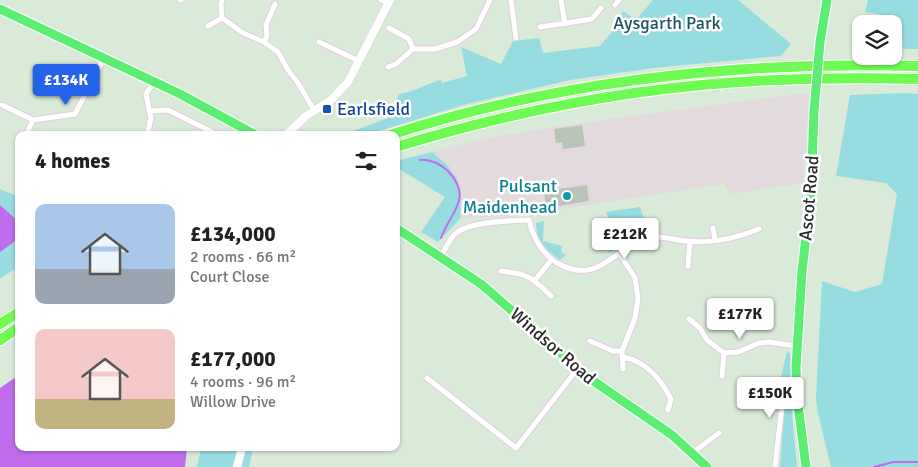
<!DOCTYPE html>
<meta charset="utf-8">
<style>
:root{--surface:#fff;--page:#f6f6f6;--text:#202124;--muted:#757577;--accent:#2563eb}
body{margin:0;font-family:Signika,sans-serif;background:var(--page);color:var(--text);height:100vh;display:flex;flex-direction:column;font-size:19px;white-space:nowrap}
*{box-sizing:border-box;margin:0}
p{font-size:16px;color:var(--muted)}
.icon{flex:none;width:28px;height:28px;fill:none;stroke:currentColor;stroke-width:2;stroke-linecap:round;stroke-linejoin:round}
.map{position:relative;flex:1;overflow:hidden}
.sheet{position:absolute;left:15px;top:131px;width:385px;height:320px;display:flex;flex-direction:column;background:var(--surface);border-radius:10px;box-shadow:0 1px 4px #0004}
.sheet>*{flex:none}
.fabs{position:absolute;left:852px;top:15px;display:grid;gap:10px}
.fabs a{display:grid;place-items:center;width:50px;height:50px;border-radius:10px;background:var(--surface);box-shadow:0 1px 4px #0004;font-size:25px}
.price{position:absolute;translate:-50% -42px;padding:0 11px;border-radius:5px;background:#fff;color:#222;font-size:16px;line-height:32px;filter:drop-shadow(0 1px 2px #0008)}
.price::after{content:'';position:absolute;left:50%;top:30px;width:15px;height:11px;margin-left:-8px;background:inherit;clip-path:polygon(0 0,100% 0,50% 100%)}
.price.on{background:var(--accent);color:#fff}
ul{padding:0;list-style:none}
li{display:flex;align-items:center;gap:15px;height:125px;padding:0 20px}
li span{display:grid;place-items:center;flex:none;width:140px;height:100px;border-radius:10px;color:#555}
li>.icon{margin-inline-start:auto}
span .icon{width:60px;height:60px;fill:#fffc;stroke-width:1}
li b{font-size:21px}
h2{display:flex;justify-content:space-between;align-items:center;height:60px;padding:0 20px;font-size:21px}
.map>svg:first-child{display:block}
.industrial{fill:#e2dadd}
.green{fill:#96dce1}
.water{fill:#c16cec}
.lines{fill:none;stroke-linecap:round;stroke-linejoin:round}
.stream{stroke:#c16cec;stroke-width:2}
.building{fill:#b9c5b9}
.street-casing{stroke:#e1cfdd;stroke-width:7}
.secondary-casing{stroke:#e1cfdd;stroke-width:9}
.primary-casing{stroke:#fff;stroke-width:11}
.highway-casing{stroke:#fff;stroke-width:12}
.street{stroke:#fff;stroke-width:5}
.secondary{stroke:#fff;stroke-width:8}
.primary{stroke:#5bee73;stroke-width:9}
.highway{stroke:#6ffb53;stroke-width:10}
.primary-bridge-casing{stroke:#fff;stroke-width:11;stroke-linecap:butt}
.primary-bridge{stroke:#5bee73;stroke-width:9}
.transit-dot{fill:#1a4fb4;stroke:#fff;stroke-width:2}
.culture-dot{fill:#0f9aa8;stroke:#fff;stroke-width:2}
.labels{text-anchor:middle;stroke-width:5;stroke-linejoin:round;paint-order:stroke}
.park-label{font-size:18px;fill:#1a5462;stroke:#fff}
.transit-label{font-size:18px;fill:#164399;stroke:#fff;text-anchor:start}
.culture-label{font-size:18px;fill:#0d838f;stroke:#fff;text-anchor:end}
.street-label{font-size:18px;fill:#282828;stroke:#fff}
</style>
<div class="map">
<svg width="918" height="467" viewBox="0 0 918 467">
<rect width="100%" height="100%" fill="#daead9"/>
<path class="industrial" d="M809 93 803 183 731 194 724 184 502 218 499 216 479 218V216L460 219 461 207 438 156 432 152 492 137 535 130 631 116Z"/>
<path class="green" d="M653 0H738L791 44 781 56 654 68 570 80 463 105 366 135H342L388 118 399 94C415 92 425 84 441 80L442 83 467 76 461 47 501 64 513 41 539 38 543 53 600 46 619 24 620 15 623 11 636 20Z
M868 0H918V49H903L901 18 865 12Z
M905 93 918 94V467H831L818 413 816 398 822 281 855 292 882 284 897 194 886 183 836 176 850 95Z
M432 152 449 167 457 180 461 193 460 219 438 242 421 232 445 197 396 167V161Z
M0 189 19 197V266L0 279Z
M640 207 649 234 638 236 609 253 605 245 616 240 606 212Z
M544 221 543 241 562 246 561 252 566 255 560 260C547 251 536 240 536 223Z
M787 351 790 354 791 391 787 395 776 399Z
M785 403H791L797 467H780Z
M201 448H253L249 467H197Z"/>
<path class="water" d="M0 205 19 222 18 239 0 252Z
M19 375V448H187L185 467H0V388Z"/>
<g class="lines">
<path class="stream" d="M420 160C430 159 440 164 448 171 474 199 450 212 441 238
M874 467 893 462H918"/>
</g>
<path class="building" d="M582 125 585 146 563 149 562 142 556 143 554 129Z
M587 185 589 201 546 208 544 191Z"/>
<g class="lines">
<defs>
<path id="street" d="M180 0H181
M381 0 388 3
M511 0 516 38
M561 0 565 24
M615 5 619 0
M222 18 243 33 264 42 278 52 288 70 298 83 314 110
M208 26 222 18 221 4 222 0
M540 27 592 19 601 8
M389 28 409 39 413 49
M264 42 267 36 266 25 275 4
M319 42 359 61
M388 67 396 64 413 49H435L457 42 476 29 490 0
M2 105 33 120
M149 111 168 110 218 135
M26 135 33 120 75 114 104 58
M147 135 151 118 146 94 154 82
M713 228 715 241
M619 253 635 278 638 299 635 318 622 351 623 369
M441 256C445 249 450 238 456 233 472 221 509 221 529 220 533 238 541 253 557 263 604 289 615 239 658 237 668 237 678 241 688 241 713 244 737 238 759 229
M688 266 690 242
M501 271C528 274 532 277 551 296
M535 280 552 259
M689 319 700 328 707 340 724 353 738 352 759 343 769 342 796 346
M590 341 613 351H622
M623 357C645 361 661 379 671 399L668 410
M722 376 724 353
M427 378 516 448 578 368
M692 453 719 433
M775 467 782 405 786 399 797 397"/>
<path id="secondary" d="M286 135 306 116 331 100 348 82 390 0
M237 467 242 448"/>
<path id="primary" d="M0 9 180 94 256 135
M820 42 827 0
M396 228 481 284 592 380 672 435 707 467
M806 467 797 397 796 367 802 271 811 194 814 111"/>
<path id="highway" d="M390 135C560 80 740 61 918 66
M396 147C520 109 649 85 778 80 825 78 871 78 918 79
M0 324 19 312
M0 340 19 327"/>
</defs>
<use href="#street" class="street-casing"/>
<use href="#secondary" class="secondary-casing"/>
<use href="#primary" class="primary-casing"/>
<use href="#highway" class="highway-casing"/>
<use href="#street" class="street"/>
<use href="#secondary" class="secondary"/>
<use href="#primary" class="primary"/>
<use href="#highway" class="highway"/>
<defs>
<path id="primary-bridge" d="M814 111 820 42"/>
</defs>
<use href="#primary-bridge" class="primary-bridge-casing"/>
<use href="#primary-bridge" class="primary-bridge"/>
</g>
<rect class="transit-dot" x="322" y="104" width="10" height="10" rx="2.5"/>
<circle class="culture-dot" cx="567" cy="196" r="5"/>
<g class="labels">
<g class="park-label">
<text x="667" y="29">Aysgarth Park</text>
</g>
<g class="transit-label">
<text x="337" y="115">Earlsfield</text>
</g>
<g class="culture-label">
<text x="557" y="192">Pulsant<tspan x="557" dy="21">Maidenhead</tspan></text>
</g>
<g class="street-label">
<text transform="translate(809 198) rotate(-85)" y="6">Ascot Road</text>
<text transform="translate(553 346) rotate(41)" y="6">Windsor Road</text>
</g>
</g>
</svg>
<div class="fabs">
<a><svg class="icon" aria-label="layers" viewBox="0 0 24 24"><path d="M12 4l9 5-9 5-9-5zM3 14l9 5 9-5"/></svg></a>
</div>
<b class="price on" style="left:66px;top:106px">£134K</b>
<b class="price" style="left:625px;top:260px">£212K</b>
<b class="price" style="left:740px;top:340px">£177K</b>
<b class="price" style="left:770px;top:419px">£150K</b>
<section class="sheet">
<h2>4 homes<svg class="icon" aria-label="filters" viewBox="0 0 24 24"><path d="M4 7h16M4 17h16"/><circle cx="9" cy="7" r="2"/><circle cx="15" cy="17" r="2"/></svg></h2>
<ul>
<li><span style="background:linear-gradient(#a9c7e8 65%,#9aa5b1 0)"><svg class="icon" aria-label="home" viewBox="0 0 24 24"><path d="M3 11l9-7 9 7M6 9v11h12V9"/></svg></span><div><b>£134,000</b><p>2 rooms · 66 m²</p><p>Court Close</p></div></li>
<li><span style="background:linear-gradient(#f6c9c9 70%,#c2b280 0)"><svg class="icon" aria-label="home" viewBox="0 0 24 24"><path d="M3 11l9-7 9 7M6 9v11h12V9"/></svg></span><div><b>£177,000</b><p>4 rooms · 96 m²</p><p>Willow Drive</p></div></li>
</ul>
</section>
</div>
